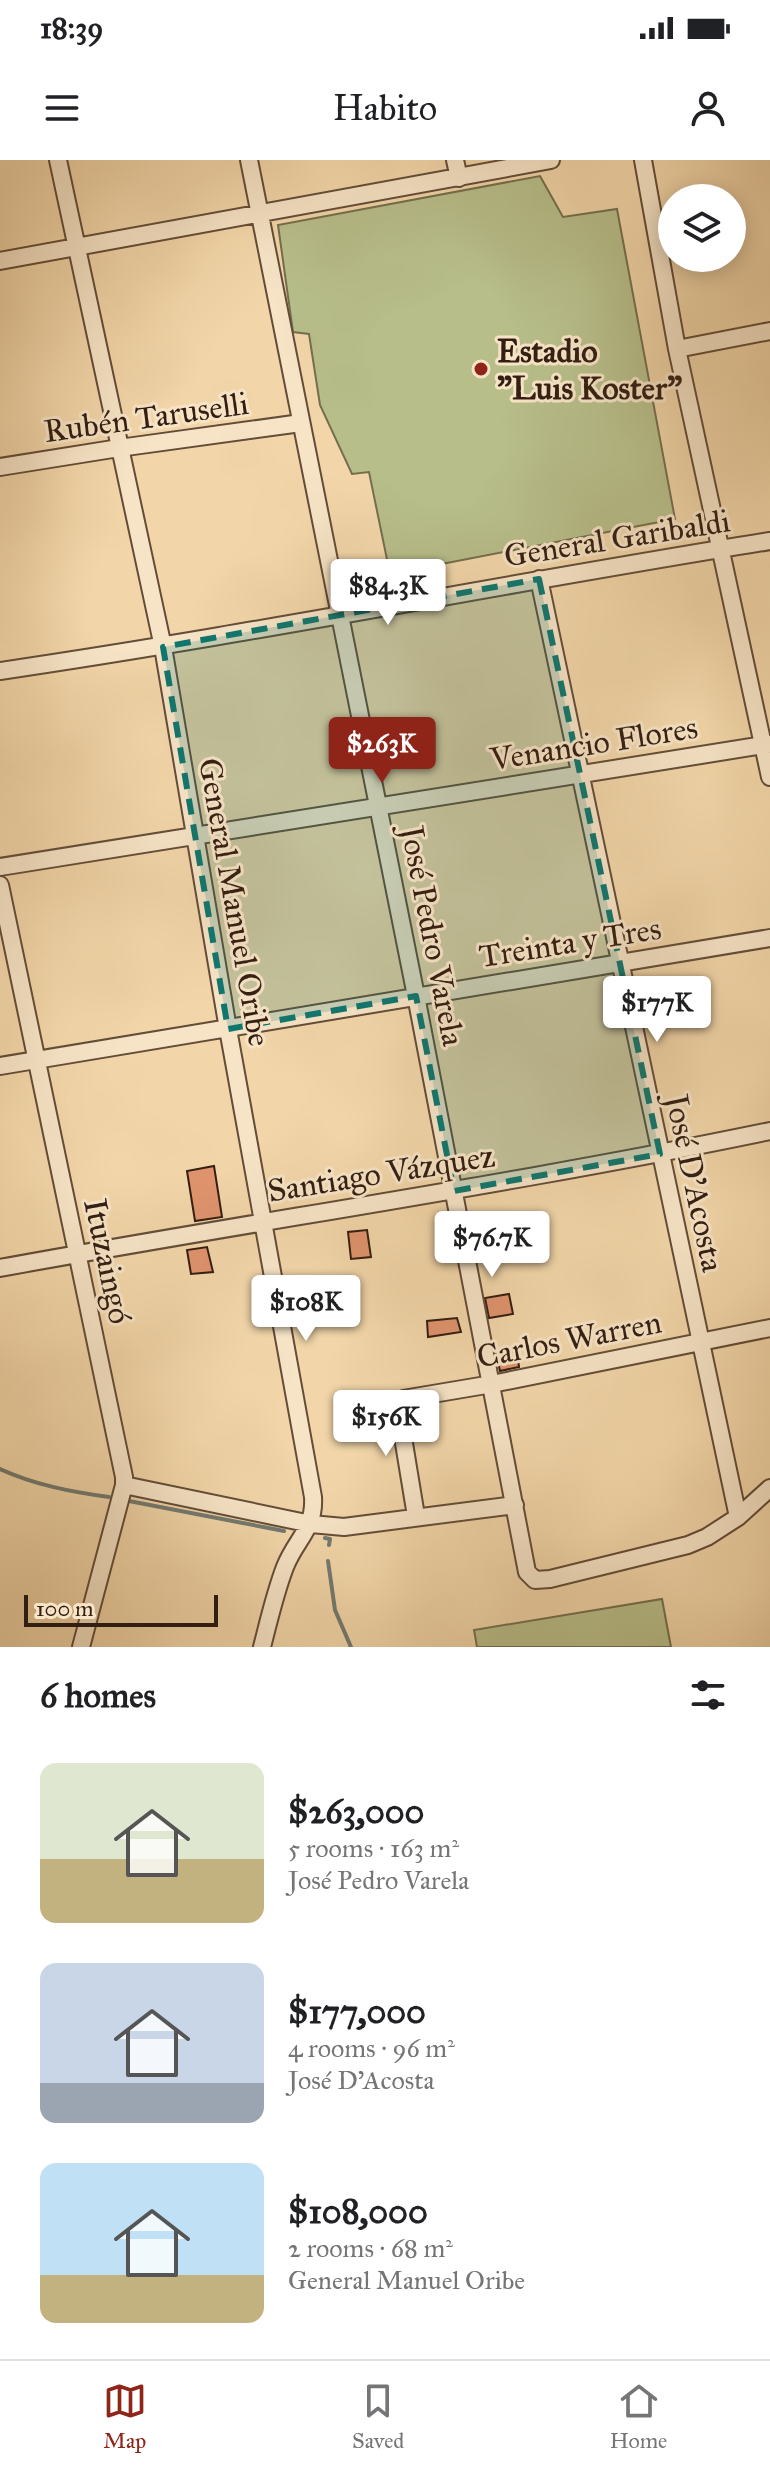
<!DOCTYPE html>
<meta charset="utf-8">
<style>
:root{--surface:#fff;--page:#f6f6f6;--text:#202124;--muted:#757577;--line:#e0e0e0;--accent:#8f2418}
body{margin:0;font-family:"IM FELL Great Primer",serif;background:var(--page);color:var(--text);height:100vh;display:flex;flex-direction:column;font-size:30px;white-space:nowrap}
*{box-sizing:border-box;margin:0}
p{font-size:26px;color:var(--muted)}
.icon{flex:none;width:44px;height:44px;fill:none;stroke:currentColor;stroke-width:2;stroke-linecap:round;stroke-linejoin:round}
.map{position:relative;height:1487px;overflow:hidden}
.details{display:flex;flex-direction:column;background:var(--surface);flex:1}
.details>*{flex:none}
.controls{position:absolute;left:658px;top:24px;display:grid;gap:16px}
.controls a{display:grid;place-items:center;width:88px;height:88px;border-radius:50%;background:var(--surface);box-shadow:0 4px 20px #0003;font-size:40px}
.scale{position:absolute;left:24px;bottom:20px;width:194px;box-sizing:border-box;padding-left:8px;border:4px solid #331e12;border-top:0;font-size:22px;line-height:28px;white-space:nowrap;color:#331e12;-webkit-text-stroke:6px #f7e4c7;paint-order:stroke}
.price{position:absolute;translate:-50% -68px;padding:0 18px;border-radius:8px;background:#fff;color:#222;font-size:26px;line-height:52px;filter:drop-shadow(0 2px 4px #0008)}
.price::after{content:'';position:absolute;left:50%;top:48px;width:24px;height:18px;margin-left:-12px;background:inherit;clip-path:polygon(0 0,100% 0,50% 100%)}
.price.current{background:var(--accent);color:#fff}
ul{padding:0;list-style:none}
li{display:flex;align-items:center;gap:24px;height:200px;padding:0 40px}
li span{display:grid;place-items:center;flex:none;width:224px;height:160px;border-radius:16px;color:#555}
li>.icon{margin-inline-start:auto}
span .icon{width:96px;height:96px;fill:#fffc;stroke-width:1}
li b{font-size:34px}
h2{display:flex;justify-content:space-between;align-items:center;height:96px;padding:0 40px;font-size:34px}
.status{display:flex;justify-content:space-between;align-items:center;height:56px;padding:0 40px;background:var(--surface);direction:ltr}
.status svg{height:22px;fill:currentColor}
header{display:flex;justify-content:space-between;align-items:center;height:104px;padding:0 40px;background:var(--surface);font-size:36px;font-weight:600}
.dock{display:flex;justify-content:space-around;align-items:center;height:112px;border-top:2px solid var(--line);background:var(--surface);font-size:22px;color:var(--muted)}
.dock a{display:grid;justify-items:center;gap:4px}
.dock .current{color:var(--accent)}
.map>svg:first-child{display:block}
.green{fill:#b7be8a;stroke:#756e4e;stroke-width:2}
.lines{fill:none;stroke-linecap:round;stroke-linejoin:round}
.stream{stroke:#727a71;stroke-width:4}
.building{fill:#e0946e;stroke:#331e12;stroke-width:2}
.minor-casing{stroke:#634c38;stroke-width:20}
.minor{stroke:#f7e4c7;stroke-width:16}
.marked{fill:#0f766e;fill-opacity:0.2;stroke:#0f766e;stroke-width:6;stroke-dasharray:16 10;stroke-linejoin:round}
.poi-dot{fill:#8f2418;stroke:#f7e4c7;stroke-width:3}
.labels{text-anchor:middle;stroke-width:6;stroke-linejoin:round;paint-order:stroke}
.poi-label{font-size:32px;font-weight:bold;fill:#331e12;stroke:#f7e4c7;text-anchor:start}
.street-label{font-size:32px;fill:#331e12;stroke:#f7e4c7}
</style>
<div class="status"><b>18:39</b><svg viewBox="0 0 49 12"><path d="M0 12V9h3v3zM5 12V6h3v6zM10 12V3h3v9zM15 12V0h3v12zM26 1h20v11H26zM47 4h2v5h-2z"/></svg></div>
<header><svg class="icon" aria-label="menu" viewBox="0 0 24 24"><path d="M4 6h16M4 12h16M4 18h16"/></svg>Habito<svg class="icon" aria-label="person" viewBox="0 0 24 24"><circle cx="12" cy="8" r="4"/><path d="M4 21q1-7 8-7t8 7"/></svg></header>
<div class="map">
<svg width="770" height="1487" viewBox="0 0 770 1487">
<rect width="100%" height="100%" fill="#f2d6a9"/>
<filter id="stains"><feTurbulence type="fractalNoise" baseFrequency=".0025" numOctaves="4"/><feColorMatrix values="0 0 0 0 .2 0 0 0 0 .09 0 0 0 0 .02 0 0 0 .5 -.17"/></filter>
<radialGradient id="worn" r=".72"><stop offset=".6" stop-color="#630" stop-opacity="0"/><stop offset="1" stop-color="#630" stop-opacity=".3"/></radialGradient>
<path class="green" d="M540 16 563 57 617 49 675 359 390 414 369 312 352 314 320 245 309 174 293 172 278 65Z
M662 1439 671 1487H477L474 1470Z"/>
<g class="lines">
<path class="stream" d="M0 1309C35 1325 72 1332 109 1337
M129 1341 284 1371
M325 1378 330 1379 329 1385
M328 1401 335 1450 351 1487"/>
</g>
<path class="building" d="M214 1006 222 1057 195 1061 187 1011Z
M367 1070 371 1097 351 1099 348 1072Z
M207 1087 213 1112 191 1114 187 1090Z
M509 1134 513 1154 489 1158 485 1138Z
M457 1158 461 1172 428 1177 427 1161Z
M517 1191 519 1207 500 1211 496 1194Z"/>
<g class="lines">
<defs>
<path id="minor" d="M58 0 163 487 228 869 313 1337C315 1369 296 1379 285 1407 275 1433 269 1460 262 1487
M249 0 416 836 527 1412 535 1420 550 1419 688 1385 707 1377 738 1357 770 1328
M455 0 459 18
M643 0 677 189 770 617
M0 101 551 0
M677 189 770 171
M0 307 119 288 301 263
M539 419 738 1357
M0 511C258 473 513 422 770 381
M0 707 770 584
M0 725 124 1317V1325L81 1487
M0 906 770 778
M0 1108C256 1061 515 1024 770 971
M124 1325 311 1364 344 1367 515 1345
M416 1356 399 1253 400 1242 403 1239 492 1224 770 1168"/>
</defs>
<use href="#minor" class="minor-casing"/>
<use href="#minor" class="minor"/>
</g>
<path class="marked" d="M539 419 660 994 454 1031 416 836 228 869 163 487Z"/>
<circle class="poi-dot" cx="481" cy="209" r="8"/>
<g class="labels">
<g class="poi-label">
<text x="497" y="202">Estadio<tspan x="497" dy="37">"Luis Koster"</tspan></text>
</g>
<g class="street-label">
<text transform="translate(146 257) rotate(-8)" y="11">Rubén Taruselli</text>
<text transform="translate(617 378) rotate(-9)" y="11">General Garibaldi</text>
<text transform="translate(594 583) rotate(-9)" y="11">Venancio Flores</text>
<text transform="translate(235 742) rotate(80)" y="11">General Manuel Oribe</text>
<text transform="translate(433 776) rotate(79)" y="11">José Pedro Varela</text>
<text transform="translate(570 782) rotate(-9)" y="11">Treinta y Tres</text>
<text transform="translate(381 1013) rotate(-9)" y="11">Santiago Vázquez</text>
<text transform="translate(695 1023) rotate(78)" y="11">José D'Acosta</text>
<text transform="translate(108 1101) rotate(78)" y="11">Ituzaingó</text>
<text transform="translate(569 1179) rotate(-11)" y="11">Carlos Warren</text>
</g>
</g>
<rect width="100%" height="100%" filter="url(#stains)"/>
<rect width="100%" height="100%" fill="url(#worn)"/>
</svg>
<div class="controls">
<a><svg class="icon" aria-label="layers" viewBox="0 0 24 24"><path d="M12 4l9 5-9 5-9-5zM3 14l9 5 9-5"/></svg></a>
</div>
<div class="scale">100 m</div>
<b class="price" style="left:388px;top:467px">$84.3K</b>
<b class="price current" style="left:382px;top:625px">$263K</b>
<b class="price" style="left:657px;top:884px">$177K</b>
<b class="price" style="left:492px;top:1119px">$76.7K</b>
<b class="price" style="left:306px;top:1183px">$108K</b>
<b class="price" style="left:386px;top:1298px">$156K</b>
</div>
<section class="details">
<h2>6 homes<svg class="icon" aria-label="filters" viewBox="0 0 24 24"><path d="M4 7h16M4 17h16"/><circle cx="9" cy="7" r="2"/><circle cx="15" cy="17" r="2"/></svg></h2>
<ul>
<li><span style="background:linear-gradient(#dfe7d0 60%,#c2b280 0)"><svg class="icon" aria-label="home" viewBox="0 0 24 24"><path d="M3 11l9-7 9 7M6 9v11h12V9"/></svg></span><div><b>$263,000</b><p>5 rooms · 163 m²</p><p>José Pedro Varela</p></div></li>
<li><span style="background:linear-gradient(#c9d6e8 75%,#9aa5b1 0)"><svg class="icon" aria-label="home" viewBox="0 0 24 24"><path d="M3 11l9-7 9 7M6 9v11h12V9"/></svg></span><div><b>$177,000</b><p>4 rooms · 96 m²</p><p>José D'Acosta</p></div></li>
<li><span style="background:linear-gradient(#bfe0f5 70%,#c2b280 0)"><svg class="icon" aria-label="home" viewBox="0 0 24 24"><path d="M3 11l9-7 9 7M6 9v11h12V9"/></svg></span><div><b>$108,000</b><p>2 rooms · 68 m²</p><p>General Manuel Oribe</p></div></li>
</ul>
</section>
<nav class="dock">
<a class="current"><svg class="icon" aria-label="map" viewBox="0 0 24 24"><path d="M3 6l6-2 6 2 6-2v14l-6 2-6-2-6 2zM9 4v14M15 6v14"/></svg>Map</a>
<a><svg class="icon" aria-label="saved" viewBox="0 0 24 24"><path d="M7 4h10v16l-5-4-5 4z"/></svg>Saved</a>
<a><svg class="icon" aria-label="home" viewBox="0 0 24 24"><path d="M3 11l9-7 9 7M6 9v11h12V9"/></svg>Home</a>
</nav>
